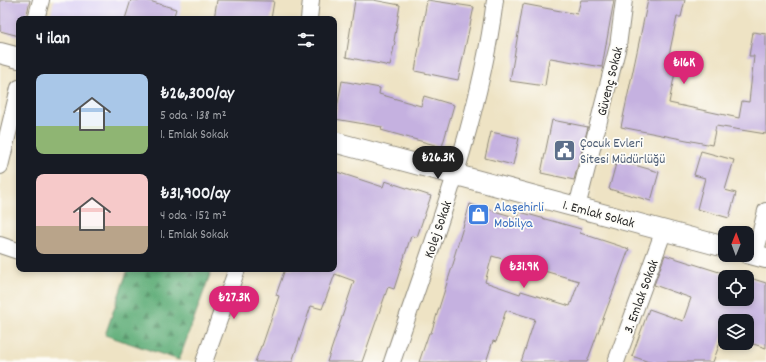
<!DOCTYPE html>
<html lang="tr">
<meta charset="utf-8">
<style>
:root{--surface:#171b24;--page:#242831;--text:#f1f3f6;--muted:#9ea1a6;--accent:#db2777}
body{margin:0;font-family:Dekko,sans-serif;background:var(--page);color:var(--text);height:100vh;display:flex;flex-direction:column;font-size:15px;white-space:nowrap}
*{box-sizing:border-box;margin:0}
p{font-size:13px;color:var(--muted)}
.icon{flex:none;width:22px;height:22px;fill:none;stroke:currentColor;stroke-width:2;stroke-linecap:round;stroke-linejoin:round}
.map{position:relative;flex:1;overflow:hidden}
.details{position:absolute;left:16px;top:16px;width:321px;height:256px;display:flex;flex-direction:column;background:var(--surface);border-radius:8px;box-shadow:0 2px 6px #0003}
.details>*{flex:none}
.needle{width:26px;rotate:1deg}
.buttons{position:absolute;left:718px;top:226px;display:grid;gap:8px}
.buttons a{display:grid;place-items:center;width:36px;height:36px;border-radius:8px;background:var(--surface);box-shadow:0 2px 6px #0003;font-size:20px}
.price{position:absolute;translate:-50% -34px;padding:0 9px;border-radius:14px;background:var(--accent);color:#fff;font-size:13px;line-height:26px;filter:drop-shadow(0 1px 2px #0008)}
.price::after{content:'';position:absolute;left:50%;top:24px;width:12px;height:9px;margin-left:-6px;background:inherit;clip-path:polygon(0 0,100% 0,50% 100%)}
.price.selected{background:#222;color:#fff}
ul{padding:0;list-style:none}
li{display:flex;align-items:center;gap:12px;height:100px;padding:0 20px}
li span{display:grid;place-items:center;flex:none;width:112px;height:80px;border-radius:8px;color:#555}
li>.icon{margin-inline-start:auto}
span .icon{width:48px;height:48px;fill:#fffc;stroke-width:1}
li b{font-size:17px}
h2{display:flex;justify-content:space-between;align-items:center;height:48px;padding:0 20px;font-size:17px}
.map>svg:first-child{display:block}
.built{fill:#dfd5f5}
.forest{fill:url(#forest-firs);stroke:#466c52}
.building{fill:#c5b1e0;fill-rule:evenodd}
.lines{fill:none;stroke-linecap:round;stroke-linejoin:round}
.minor-casing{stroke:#8c8778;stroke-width:18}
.tertiary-casing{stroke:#8c8778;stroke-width:22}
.minor{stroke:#fff;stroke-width:16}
.tertiary{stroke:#fff;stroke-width:20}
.labels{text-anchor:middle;stroke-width:3.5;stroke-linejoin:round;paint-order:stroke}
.street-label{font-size:14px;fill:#2b2b2b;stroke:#fdfcf7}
.service-label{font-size:14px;fill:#4e5e75;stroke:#fdfcf7;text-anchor:start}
.shop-label{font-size:14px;fill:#366cbe;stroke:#fdfcf7;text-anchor:start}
</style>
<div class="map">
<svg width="766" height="362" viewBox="0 0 766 362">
<defs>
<pattern id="forest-firs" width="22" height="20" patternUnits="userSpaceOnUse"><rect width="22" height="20" fill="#60ae79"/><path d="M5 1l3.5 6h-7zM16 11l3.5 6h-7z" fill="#4f8e63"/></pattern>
</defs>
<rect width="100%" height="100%" fill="#fdfcf7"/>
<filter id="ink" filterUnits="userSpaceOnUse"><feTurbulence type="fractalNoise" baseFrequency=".025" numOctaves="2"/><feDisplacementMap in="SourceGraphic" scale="8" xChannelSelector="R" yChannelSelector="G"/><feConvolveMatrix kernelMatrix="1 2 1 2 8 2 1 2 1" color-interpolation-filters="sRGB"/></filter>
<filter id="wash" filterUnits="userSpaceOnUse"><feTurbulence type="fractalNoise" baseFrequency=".012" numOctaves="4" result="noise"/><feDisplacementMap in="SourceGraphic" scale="16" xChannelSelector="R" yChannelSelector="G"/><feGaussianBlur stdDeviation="0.9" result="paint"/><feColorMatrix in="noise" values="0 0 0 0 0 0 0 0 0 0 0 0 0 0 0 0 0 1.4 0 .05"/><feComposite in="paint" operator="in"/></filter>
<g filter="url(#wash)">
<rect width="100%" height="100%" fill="#eee3c4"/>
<path class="built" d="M54 0H182L179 19H50Z"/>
<path class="forest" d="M128 269H212L179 360 105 335Z"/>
<g id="blocks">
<path class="building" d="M0 0H30L26 19H19V36L0 31Z
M131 0H146L176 9 173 19H125Z
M217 0 274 1 271 19H214Z
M355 0H373L400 5 394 41 395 42 390 66 346 57Z
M427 0 474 7 458 80 415 71Z
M581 0H614L602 67 551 58 549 59 545 86 510 81 523 4 577 14Z
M648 0H685L681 17H677L668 60 677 62 669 103 739 118 742 101 749 102 754 56H749L753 32 766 34V134L716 126 712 145 621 127Z
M342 81 380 88 379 94 421 106 424 96 454 105 442 147 381 130 382 127 335 119Z
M552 120 588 127 574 180 541 173Z
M491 132 519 138 513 165 485 158Z
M701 151 734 160 725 190 736 193 729 218 697 209 705 178 694 175Z
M617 160 659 172 651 201 609 189Z
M334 171 383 187 385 181 431 196 417 237 411 236 394 289 388 287 362 362H327L354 281 335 274 322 309 311 306 292 362H255L261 346H262L279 296 276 295 285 269H334Z
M470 204 518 218 520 212 581 229 580 233 629 249 587 362H521L535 319 506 310 496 342 493 341 486 362H419L429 333H431L455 258 454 257ZM492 256 579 281 570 306 521 291 520 294 485 282Z
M665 255 735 277H725V299H747V277L766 283V348L747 342V321H725V335H723L713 362H649L632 356 649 309 683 321 691 298 654 285Z"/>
</g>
</g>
<g filter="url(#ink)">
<use href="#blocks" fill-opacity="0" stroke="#8c8778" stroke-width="1"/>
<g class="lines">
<defs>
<path id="minor" d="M36 19 41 0
M309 19 311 0
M0 166 19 88
M577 207 618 46 624 0
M0 245 18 251
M755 255 766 211
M204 362 237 269
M392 362C431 246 480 122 495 0
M616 362 664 230"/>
<path id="tertiary" d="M0 53 19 58
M334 142 725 247
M747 253 766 258"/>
</defs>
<use href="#minor" class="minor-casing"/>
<use href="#tertiary" class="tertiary-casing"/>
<use href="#minor" class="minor"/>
<use href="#tertiary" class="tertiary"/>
</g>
</g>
<defs>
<symbol id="civic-square" viewBox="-11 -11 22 22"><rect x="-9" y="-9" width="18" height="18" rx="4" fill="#5c6f8a" stroke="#fdfcf7"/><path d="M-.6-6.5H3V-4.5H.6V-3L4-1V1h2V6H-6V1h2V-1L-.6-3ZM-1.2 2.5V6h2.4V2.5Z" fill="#fff"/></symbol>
<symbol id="shop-square" viewBox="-11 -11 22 22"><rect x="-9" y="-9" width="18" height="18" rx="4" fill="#3f7fe0" stroke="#fdfcf7"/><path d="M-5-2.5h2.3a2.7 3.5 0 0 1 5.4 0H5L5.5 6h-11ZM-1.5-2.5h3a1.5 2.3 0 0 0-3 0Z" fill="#fff"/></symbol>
</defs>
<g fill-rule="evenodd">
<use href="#civic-square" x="552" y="138" width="25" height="25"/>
<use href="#shop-square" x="466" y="202" width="25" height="25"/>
</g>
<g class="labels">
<g class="street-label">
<text transform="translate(609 81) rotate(-76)" y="5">Güvenç Sokak</text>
<text transform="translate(599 213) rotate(15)" y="5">1. Emlak Sokak</text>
<text transform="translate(437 229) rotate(-71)" y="5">Kolej Sokak</text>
<text transform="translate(640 296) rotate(-70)" y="5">3. Emlak Sokak</text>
</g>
<g class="service-label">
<text x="580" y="147">Çocuk Evleri<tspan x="580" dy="16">Sitesi Müdürlüğü</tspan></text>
</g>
<g class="shop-label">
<text x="494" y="211">Alaşehirli<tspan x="494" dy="16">Mobilya</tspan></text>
</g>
</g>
</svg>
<div class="buttons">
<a><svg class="needle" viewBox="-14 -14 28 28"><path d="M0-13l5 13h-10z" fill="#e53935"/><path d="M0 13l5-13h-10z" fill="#9ea1a6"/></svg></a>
<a><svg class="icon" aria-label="locate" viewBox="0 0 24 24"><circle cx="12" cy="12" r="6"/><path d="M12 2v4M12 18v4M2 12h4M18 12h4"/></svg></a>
<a><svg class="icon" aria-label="layers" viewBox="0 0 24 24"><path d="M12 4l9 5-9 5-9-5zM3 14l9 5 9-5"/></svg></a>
</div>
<b class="price" style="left:684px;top:85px">₺16K</b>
<b class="price selected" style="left:438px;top:180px">₺26.3K</b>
<b class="price" style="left:524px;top:289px">₺31.9K</b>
<b class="price" style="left:234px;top:320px">₺27.3K</b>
<section class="details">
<h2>4 ilan<svg class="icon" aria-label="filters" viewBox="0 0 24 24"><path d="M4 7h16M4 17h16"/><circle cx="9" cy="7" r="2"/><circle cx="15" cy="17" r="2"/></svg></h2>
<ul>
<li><span style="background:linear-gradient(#a9c7e8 65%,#8fb573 0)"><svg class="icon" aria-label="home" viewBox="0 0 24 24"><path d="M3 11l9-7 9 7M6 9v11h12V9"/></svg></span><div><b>₺26,300/ay</b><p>5 oda · 138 m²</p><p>1. Emlak Sokak</p></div></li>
<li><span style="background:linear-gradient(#f6c9c9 65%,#b9a48a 0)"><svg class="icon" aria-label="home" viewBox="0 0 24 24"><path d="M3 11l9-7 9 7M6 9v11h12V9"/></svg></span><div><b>₺31,900/ay</b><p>4 oda · 152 m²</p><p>1. Emlak Sokak</p></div></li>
</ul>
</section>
</div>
